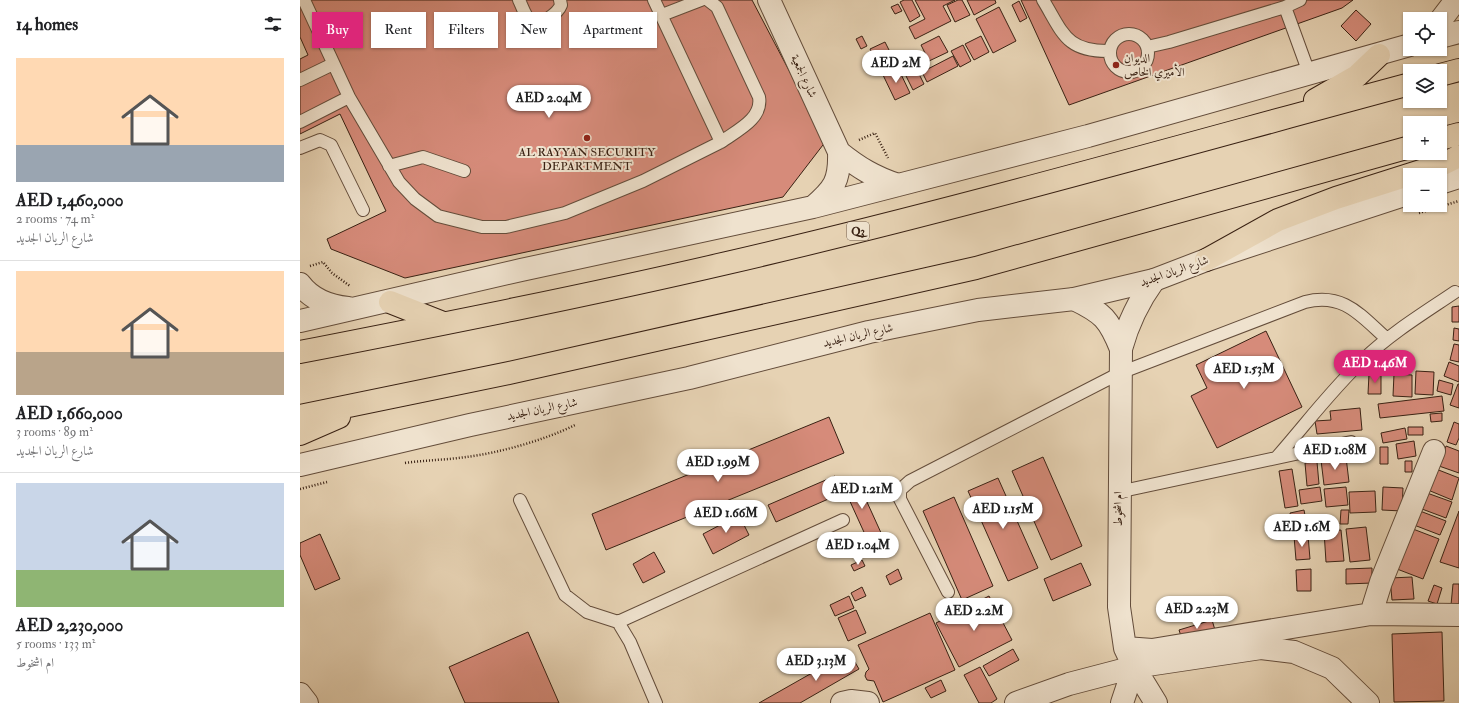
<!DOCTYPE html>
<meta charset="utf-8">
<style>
:root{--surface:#fff;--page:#f6f6f6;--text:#202124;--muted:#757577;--line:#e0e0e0;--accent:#db2777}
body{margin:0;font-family:"IM FELL Double Pica",Amiri,serif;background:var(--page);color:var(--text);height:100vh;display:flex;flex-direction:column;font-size:15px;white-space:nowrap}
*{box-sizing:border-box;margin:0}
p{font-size:13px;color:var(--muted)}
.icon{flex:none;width:22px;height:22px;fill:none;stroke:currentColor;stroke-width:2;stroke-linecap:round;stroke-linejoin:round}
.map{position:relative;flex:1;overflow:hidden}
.side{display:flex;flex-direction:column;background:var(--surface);width:300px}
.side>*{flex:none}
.banner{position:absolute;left:12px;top:12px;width:380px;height:36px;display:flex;gap:8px}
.controls{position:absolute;left:1103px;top:12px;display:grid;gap:8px}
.controls a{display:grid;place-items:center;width:44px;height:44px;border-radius:0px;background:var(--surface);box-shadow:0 1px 3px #0004;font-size:20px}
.price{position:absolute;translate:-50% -34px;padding:0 9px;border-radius:14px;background:#fff;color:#222;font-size:13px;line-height:26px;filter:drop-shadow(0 1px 2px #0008)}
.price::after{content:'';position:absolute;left:50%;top:24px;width:12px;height:9px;margin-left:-6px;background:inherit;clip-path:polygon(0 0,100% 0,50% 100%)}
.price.on{background:var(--accent);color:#fff}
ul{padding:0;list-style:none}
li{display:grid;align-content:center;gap:8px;height:212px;padding:0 16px}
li+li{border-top:1px solid var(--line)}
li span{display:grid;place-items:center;height:124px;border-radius:0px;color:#555}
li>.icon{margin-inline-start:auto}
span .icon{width:72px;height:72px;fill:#fffc;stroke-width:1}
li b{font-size:17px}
h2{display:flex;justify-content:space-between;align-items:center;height:48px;padding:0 16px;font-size:17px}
.tag{padding:0 14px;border-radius:0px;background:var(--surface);box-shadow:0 1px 3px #0004;font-size:14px;line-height:36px}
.tag.on{background:var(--accent);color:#fff}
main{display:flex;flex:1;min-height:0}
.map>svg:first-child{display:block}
.building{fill:#d68b7a;stroke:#392113}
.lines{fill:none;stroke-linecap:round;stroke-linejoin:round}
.service-casing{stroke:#644d3b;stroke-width:14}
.minor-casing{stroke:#644d3b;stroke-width:24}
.tertiary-casing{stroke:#644d3b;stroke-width:24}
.trunk-casing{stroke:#392113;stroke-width:24}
.path{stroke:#392113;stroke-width:2.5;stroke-dasharray:1 2;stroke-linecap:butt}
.service{stroke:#efe2ce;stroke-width:12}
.minor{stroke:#efe2ce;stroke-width:22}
.tertiary{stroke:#efe2ce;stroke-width:22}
.trunk{stroke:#e6d2b3;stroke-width:22}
.poi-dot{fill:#8f2418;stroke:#efe2ce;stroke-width:1.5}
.labels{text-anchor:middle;stroke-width:4;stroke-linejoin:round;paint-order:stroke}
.shield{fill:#efe2ce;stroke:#705b4b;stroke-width:1}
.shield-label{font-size:11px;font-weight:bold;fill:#392113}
.poi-label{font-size:12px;fill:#392113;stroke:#efe2ce;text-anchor:start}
.street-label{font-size:12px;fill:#392113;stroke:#efe2ce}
</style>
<main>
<section class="side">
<h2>14 homes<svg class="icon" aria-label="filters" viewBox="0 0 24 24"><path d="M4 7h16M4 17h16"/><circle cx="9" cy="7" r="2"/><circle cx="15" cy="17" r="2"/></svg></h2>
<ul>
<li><span style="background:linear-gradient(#ffd9b3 70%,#9aa5b1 0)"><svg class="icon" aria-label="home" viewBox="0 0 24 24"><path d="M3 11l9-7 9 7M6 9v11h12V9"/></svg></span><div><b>AED 1,460,000</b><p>2 rooms · 74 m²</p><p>شارع الريان الجديد</p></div></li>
<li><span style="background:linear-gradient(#ffd9b3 65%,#b9a48a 0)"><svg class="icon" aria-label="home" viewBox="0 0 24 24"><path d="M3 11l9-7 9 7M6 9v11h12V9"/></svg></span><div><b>AED 1,660,000</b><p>3 rooms · 89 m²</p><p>شارع الريان الجديد</p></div></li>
<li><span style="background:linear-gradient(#c9d6e8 70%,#8fb573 0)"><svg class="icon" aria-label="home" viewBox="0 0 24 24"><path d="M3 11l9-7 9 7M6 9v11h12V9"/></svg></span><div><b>AED 2,230,000</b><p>5 rooms · 133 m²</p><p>ام اشخوط</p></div></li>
</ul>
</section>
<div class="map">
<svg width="1159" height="703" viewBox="0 0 1159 703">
<rect width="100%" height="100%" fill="#e6d2b3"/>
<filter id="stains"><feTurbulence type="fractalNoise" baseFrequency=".005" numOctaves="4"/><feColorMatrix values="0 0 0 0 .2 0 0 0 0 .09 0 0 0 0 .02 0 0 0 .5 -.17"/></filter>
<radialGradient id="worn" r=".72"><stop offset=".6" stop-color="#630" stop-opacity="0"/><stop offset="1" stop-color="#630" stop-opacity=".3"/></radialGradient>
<path class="building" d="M0 0H452L526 141 483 197 105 278 31 249 27 239 86 211 40 114 0 134V59L8 55 0 37Z
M604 0H612L620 16 610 22 600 2Z
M615 0H655L643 6 651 21 615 39 609 27 625 19Z
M658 0H662L670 15 655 22 647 5Z
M667 0H695L696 3 674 15Z
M721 0H1053L1042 8 769 105Z
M719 1 727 18 720 22 712 5Z
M598 4 602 11 595 14 591 7Z
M699 7 716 41 693 53 676 19Z
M1056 10 1071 24 1056 41 1041 26Z
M562 36 567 46 561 49 556 39Z
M639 36 648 52 629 61 621 45Z
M681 36 689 52 674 60 665 44Z
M585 42 596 64 581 72 570 49Z
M663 45 671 61 660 67 651 51Z
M653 56 658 66 627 82 622 72Z
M598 68 610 93 595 100 583 75Z
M617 70 624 84 613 90 606 76Z
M1159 306V322H1152V307Z
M1154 328 1159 329V341L1153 340Z
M966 331 1002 407 917 448 891 396 907 388 896 365Z
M1154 344 1159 345V362L1150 360Z
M1149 362 1159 366V382L1144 376Z
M1116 371 1134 372 1133 395 1115 394Z
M1069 374 1081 375V394H1068Z
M1094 374 1112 375V397L1093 396Z
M1139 380 1153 384 1151 395 1137 391Z
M1158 384H1159V408L1150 405Z
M1142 396 1144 411 1080 418 1078 404Z
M1060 408 1062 430 1017 434 1015 421 1031 420 1030 411Z
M1142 413V421L1131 422 1130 414Z
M529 417 544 453 306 550 292 514Z
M1154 422 1159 424V438L1156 445 1147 442Z
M1108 427H1123V435H1108Z
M1105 428 1107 439 1083 443 1081 433Z
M1114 441 1116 456 1098 459 1096 444Z
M1146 446 1159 451V473L1139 466Z
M1080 447H1088V464H1080Z
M743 457 782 546 751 560 712 471Z
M1046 457 1049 482 1024 485 1021 460Z
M1105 461H1112V472H1105Z
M1017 462 1019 484 1007 486 1005 463Z
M992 469 998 506 985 508 979 471Z
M1136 469 1159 478 1152 500 1128 490Z
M535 476 542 493 476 522 468 505Z
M698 478 738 568 708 581 668 491Z
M557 480 582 535 568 541 543 486Z
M1020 487 1022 501 1001 504 999 490Z
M1046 487 1048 505 1026 507 1024 489Z
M1083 487 1103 488 1102 511 1082 510Z
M1075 491 1076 512 1050 513 1049 492Z
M1127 493 1152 502 1146 518 1122 509Z
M654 497 693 586 662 600 623 511Z
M1004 510 1008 531 994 533 990 513Z
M1041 510H1049L1048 524H1040Z
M1120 511 1146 521 1140 535 1114 525Z
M1159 511V568L1140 562Z
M439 515 449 535 413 554 403 534Z
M1025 516 1026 527 1013 528 1012 517Z
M1066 527 1070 560 1050 562 1046 529Z
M1113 529 1139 539 1123 579 1097 569Z
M1041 530 1044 561 1026 562 1024 531Z
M20 534 40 579 15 590 0 555V543Z
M1008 535 1010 559 996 560 994 536Z
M354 552 365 572 343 583 333 564Z
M562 560 565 566 554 571 551 565Z
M781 563 791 585 753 601 744 579Z
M1072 568V583L1046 584V569Z
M598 569 602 579 590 585 586 576Z
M1011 569V591H997L996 570Z
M1112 577 1114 599 1092 600 1090 578Z
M1153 584H1159V606L1151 605Z
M1134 585 1142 588 1137 604 1128 601Z
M562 587 566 596 555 601 551 593Z
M549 596 554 608 535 616 530 605Z
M689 596 712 640 659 667 636 623Z
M556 610 566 633 548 641 538 618Z
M630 613 655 670 583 702 574 681 567 680 565 676 566 672 569 669 558 645Z
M912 620 915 630 882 639 879 630Z
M228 632 259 703H165L149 667Z
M1142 632 1144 701 1094 702 1092 634Z
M713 649 719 660 689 676 683 666Z
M549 652 559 669 500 703H459Z
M680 667 697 699 691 703H679L664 675Z
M641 680 646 691 631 698 625 688Z"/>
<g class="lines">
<defs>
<path id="service" d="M4 0 49 97 99 182 115 199 138 216 182 227H206L265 213 343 181 421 142 354 0
M219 0C222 6 226 19 232 22 241 26 258 13 261 5L260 0
M408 0 417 7 459 97C463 119 436 131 421 142
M743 0C763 33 766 52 810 51
M985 7 1009 73
M362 15 401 0
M810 53a19 19 0 1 1 38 0a19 19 0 1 1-38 0Z
M847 47 869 42 985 7 1000 0
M0 80 33 64
M0 122 49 97
M0 148 20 140 31 145 63 210
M89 166 123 157 164 171
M977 457C1006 424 1032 389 1064 359 1091 333 1124 313 1155 292
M818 492 1051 442
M220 500 265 595 287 612 318 622 330 642 356 703
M648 592 600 499V490L610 481 820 373 1005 302C1044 292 1061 316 1087 339
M318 622 543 520"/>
<path id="minor" d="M854 280C838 302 828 323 821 349L819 607 825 648 834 667 856 703
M774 299C803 313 809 319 821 349
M1071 614 1081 582 1134 451
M825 648 852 650 1071 614 1159 615
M0 694 7 703
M542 703 551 701 568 703
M716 703 769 684 834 667 961 648 994 652 1032 668 1068 703
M822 703 834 667"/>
<path id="tertiary" d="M469 0 539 152C540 181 534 189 513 207
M1140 21 1156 0
M1140 37 1159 32
M539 152C559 168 574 177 598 185
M1140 183 1159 177
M0 284C12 300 29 306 48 308
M0 321 221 270 513 207 788 136 1110 45
M0 465 170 425 389 378 569 332 678 310 774 299 854 280 906 260 1110 193"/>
<path id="trunk" d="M1140 75 1159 70
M1015 100 1057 76 1079 55
M1140 139 1159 134
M906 260 978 220 1036 198 1143 164 1159 156
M90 302 143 323
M0 352C143 324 285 296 427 263 656 210 883 145 1110 84
M0 416 209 373 676 268 1110 147
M0 434 39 417"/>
</defs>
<use href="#service" class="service-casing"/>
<use href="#minor" class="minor-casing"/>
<use href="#tertiary" class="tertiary-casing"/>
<use href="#trunk" class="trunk-casing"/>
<path class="path" d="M559 140 575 133 588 158
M1119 213 1159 201
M10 266 23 262 32 273 50 286
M105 463C126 460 146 460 166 457 199 453 245 440 275 425
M0 489 27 482"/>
<use href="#service" class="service"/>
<use href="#minor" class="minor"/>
<use href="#tertiary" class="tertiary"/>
<use href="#trunk" class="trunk"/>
</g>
<g class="poi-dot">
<circle cx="816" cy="65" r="4"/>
<circle cx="287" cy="138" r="4"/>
</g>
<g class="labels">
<rect class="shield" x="547" y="222" width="22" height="18" rx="3"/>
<g class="shield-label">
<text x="558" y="235">Q3</text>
</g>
<g class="poi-label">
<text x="824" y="62">الديوان<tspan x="824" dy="14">الأميري الخاص</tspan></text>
<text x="287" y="156" text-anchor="middle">AL RAYYAN SECURITY<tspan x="287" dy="14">DEPARTMENT</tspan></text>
</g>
<g class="street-label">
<text transform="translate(504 76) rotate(65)" y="4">شارع الجمعية</text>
<text transform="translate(874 271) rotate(-19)" y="4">شارع الريان الجديد</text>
<text transform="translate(558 335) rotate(-13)" y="4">شارع الريان الجديد</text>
<text transform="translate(242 409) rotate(-12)" y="4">شارع الريان الجديد</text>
<text transform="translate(818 509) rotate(-90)" y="4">ام اشخوط</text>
</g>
</g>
<rect width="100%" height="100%" filter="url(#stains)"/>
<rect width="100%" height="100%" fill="url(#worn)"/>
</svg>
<div class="controls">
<a><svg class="icon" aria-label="locate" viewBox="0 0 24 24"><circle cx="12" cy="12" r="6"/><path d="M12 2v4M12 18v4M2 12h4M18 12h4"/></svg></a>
<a><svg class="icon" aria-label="layers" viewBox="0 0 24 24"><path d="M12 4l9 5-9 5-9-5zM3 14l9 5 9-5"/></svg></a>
<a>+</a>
<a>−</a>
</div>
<b class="price" style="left:596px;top:84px">AED 2M</b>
<b class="price" style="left:249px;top:119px">AED 2.04M</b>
<b class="price on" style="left:1075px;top:384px">AED 1.46M</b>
<b class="price" style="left:944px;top:390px">AED 1.53M</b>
<b class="price" style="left:1035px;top:471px">AED 1.08M</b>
<b class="price" style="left:418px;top:483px">AED 1.99M</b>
<b class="price" style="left:562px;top:510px">AED 1.21M</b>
<b class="price" style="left:703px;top:530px">AED 1.15M</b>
<b class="price" style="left:426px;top:534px">AED 1.66M</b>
<b class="price" style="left:1002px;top:548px">AED 1.6M</b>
<b class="price" style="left:558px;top:566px">AED 1.04M</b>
<b class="price" style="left:897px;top:630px">AED 2.23M</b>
<b class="price" style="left:674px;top:632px">AED 2.2M</b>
<b class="price" style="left:516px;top:682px">AED 3.13M</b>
<div class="banner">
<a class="tag on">Buy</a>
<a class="tag">Rent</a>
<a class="tag">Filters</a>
<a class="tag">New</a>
<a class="tag">Apartment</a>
</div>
</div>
</main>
